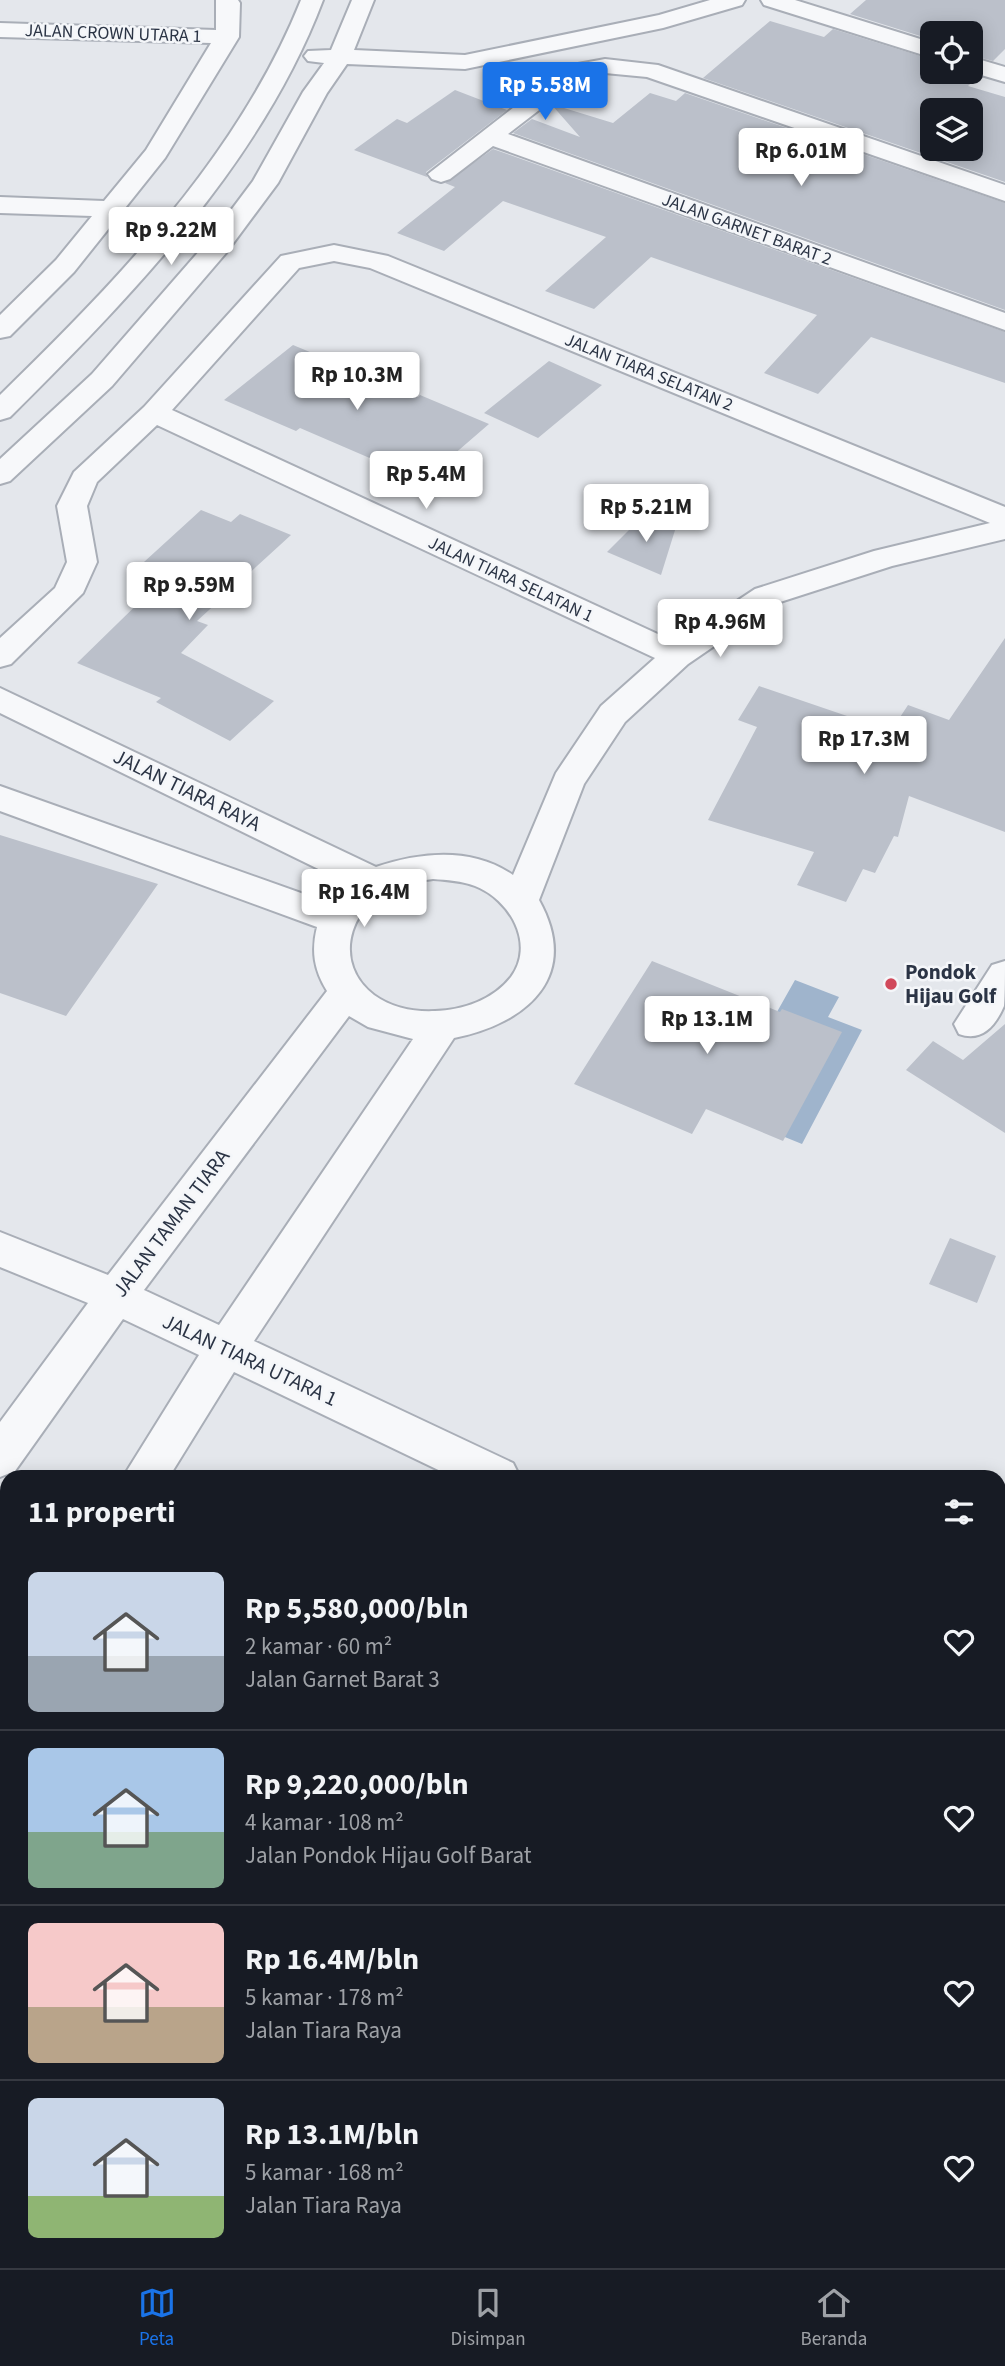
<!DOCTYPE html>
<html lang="id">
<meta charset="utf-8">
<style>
:root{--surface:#171b24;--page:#20242c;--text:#f1f3f6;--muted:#9ea1a6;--line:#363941;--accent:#1a73e8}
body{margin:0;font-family:"Source Sans 3",sans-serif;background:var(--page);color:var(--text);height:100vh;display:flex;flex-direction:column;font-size:26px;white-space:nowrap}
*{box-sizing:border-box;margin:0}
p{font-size:23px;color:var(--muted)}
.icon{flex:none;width:38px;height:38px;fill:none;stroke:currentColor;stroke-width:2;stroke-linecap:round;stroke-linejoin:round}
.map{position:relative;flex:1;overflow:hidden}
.details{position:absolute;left:0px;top:1470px;width:1006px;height:798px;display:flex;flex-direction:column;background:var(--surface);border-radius:21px 21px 0 0;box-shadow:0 4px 18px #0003}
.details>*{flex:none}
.buttons{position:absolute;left:920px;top:21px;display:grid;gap:14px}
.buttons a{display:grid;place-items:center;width:63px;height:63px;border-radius:10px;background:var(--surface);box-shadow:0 4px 18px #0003;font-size:35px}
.price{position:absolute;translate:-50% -60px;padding:0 16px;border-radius:7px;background:#fff;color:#222;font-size:23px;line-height:46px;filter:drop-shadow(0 2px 4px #0008)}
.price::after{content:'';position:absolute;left:50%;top:42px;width:21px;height:16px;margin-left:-10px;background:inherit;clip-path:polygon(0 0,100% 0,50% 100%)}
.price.selected{background:var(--accent);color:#fff}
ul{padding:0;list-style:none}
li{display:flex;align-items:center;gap:21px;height:175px;padding:0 28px}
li+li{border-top:2px solid var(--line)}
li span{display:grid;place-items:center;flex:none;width:196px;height:140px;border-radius:10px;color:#555}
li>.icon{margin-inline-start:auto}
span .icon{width:84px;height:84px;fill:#fffc;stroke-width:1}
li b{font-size:30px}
h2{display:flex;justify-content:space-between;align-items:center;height:84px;padding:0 28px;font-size:30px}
.menu{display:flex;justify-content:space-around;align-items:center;height:98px;border-top:2px solid var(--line);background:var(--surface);font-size:19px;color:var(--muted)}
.menu a{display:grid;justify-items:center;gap:4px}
.menu .selected{color:var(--accent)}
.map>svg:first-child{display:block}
.water{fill:#9fb4cc}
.building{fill:#bbc0ca;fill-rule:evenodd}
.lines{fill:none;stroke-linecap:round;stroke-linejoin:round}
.minor-casing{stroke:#a9aeb7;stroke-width:4}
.minor{fill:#f7f8fa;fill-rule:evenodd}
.poi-dot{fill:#d1495b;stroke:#f4f6f9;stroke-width:2.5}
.labels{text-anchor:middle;stroke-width:5;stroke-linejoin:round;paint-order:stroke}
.far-street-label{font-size:18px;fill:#2b3445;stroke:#f4f6f9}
.street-label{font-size:21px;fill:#2b3445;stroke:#f4f6f9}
.poi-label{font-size:21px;font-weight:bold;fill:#2b3445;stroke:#f4f6f9;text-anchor:start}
</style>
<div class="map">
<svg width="1005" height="2268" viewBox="0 0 1005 2268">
<rect width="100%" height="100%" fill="#e4e7ec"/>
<path class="water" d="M795 980 839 997 828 1017 862 1030 802 1144 721 1111Z"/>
<path class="building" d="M866 0H1005V49L993 61 971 55V33H933V40L850 14Z
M770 21 824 37 833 29 933 60V72H968L977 77 968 86 1005 97V182L703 78ZM933 110H971V149H933Z
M455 90 507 110 426 172 427 177 354 150 397 119 407 123Z
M650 93 676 101 685 93 1005 203V310L513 133 532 119 580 137 551 104 613 123Z
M493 149 1005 332V383L871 337 818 394 764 373 817 315 651 257 594 309 545 291 606 237 503 201 444 251 397 233 455 187 445 183Z
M293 345 418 397 420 395 489 424 423 481 300 428 296 431 224 400Z
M549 361 602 385 538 438 484 413Z
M201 510 231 522 240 514 291 535 197 621 208 625 181 653 274 701 230 741 156 702 161 698 77 663 159 583 133 572Z
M645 514 676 527 661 575 607 552Z
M1005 638V832L909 796 898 837 894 836 875 873 863 869 846 902 797 885 814 852 708 820 757 727 738 720 759 686 891 731 908 705 949 720Z
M0 835 158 884 66 1016 0 993Z
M652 961 780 1012 782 1009 842 1032 783 1141 706 1109 692 1134 574 1084Z
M1005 1024V1133L906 1070 933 1041 963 1060Z
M950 1238 996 1256 977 1303 929 1284Z"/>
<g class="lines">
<defs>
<path id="minor" d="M216 0H238L240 3 239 37 165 158 74 272 10 336 0 338V315L56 260 92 216 0 213V197L104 201 146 150 211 43 0 37V23L216 30Z
M301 0H323C262 162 131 297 10 417L0 420V395C117 281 239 155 301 0Z
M352 0H374L354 50 465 55 659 15 710 0H745L742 5 663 28 465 69 347 64 327 93 278 183 226 253 112 386 10 481 0 484V459L92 374 208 241 253 181 303 92 324 63 308 61 304 56 308 51 331 50Z
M761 0H795L933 43V58L764 5Z
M971 57 1005 67V82L971 72Z
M605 59 658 65 1005 185V201L647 77 605 73 582 77 508 134 1005 313V330L493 146 450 179 441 182 432 179 428 174 567 66Z
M334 245 388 256 1005 507V539L892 566 777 603 688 664 625 722 584 784 539 900C581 976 528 1023 454 1038L254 1341 513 1463 520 1477H453L234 1372 169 1477H123L199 1355 123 1319 15 1471 0 1477V1422L88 1303 0 1267V1232L108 1275 327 991C314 970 311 951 317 927L0 811V786L329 903 347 883 0 713V688L376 867C421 852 472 847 513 875L556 773 601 706 655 658 157 425 97 482 87 506 97 562 83 593 11 664 0 667V638L55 588 67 562 57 506 74 472 144 407 281 256ZM334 261 370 268 990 523 874 551 755 589 675 642 172 410 299 268ZM433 879C447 880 462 881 475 886 509 899 536 943 511 977 493 1000 463 1010 435 1011 414 1012 392 1008 374 995 333 964 348 909 391 888 404 882 419 881 433 879ZM349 1016 368 1027 413 1039 219 1325 144 1290Z
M1005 961C1005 974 1005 994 1004 1006 995 1027 981 1042 959 1034L954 1024 992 965Z
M1005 1656V1711L999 1714V1659Z
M7 1673V1727L0 1730V1676Z
M999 1727 1005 1729V1778L999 1775Z
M0 1965 7 1968V2019L0 2016Z
M439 2261H502L505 2268H442Z"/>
</defs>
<use href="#minor" class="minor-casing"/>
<use href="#minor" class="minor"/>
</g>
<circle class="poi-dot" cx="891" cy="984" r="7"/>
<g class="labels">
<g class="far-street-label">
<text transform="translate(113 33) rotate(2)" y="6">JALAN CROWN UTARA 1</text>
<text transform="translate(747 229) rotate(20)" y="6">JALAN GARNET BARAT 2</text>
<text transform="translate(649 372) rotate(22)" y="6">JALAN TIARA SELATAN 2</text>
<text transform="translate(511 579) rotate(25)" y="6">JALAN TIARA SELATAN 1</text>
</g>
<g class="street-label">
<text transform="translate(187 790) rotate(26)" y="7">JALAN TIARA RAYA</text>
<text transform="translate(171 1223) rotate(-53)" y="7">JALAN TAMAN TIARA</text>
<text transform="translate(250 1360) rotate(25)" y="7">JALAN TIARA UTARA 1</text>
</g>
<g class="poi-label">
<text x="905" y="979">Pondok<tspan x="905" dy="24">Hijau Golf</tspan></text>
</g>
</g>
</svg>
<div class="buttons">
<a><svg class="icon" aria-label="locate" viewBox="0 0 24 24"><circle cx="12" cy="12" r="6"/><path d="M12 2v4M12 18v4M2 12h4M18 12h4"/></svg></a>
<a><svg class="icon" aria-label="layers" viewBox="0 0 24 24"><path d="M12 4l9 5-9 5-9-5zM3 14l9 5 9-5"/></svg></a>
</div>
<b class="price selected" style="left:545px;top:122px">Rp 5.58M</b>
<b class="price" style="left:801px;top:188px">Rp 6.01M</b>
<b class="price" style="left:171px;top:267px">Rp 9.22M</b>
<b class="price" style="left:357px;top:412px">Rp 10.3M</b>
<b class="price" style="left:426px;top:511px">Rp 5.4M</b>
<b class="price" style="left:646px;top:544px">Rp 5.21M</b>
<b class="price" style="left:189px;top:622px">Rp 9.59M</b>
<b class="price" style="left:720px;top:659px">Rp 4.96M</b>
<b class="price" style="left:864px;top:776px">Rp 17.3M</b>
<b class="price" style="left:364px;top:929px">Rp 16.4M</b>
<b class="price" style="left:707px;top:1056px">Rp 13.1M</b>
<section class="details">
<h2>11 properti<svg class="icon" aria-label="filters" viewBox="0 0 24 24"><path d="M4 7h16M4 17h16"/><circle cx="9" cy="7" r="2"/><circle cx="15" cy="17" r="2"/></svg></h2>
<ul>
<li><span style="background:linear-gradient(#c9d6e8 60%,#9aa5b1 0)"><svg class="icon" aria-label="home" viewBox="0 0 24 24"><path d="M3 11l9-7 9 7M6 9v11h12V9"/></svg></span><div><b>Rp 5,580,000/bln</b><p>2 kamar · 60 m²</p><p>Jalan Garnet Barat 3</p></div><svg class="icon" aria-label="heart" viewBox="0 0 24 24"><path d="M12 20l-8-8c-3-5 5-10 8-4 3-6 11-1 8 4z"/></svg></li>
<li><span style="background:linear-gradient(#a9c7e8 60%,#7fa58c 0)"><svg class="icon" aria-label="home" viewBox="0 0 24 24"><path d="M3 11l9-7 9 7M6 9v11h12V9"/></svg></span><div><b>Rp 9,220,000/bln</b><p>4 kamar · 108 m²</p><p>Jalan Pondok Hijau Golf Barat</p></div><svg class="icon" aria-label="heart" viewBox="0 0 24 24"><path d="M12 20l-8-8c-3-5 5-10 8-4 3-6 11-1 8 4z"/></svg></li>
<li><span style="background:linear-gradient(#f6c9c9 60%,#b9a48a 0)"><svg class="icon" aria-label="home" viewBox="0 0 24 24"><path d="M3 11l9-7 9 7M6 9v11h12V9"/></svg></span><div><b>Rp 16.4M/bln</b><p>5 kamar · 178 m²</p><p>Jalan Tiara Raya</p></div><svg class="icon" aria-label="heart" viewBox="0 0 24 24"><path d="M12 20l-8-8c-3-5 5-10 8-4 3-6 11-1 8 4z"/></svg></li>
<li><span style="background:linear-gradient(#c9d6e8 70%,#8fb573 0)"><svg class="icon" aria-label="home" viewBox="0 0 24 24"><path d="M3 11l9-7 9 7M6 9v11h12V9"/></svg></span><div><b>Rp 13.1M/bln</b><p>5 kamar · 168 m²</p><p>Jalan Tiara Raya</p></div><svg class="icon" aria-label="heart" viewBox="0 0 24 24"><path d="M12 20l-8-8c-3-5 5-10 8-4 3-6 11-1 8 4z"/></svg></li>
</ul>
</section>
</div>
<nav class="menu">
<a class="selected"><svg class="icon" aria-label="map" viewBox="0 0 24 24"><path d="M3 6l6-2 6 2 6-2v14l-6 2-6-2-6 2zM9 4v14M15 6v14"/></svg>Peta</a>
<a><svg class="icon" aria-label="saved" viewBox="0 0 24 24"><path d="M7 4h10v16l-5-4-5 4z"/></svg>Disimpan</a>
<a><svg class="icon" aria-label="home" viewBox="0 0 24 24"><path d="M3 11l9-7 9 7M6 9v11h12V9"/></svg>Beranda</a>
</nav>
